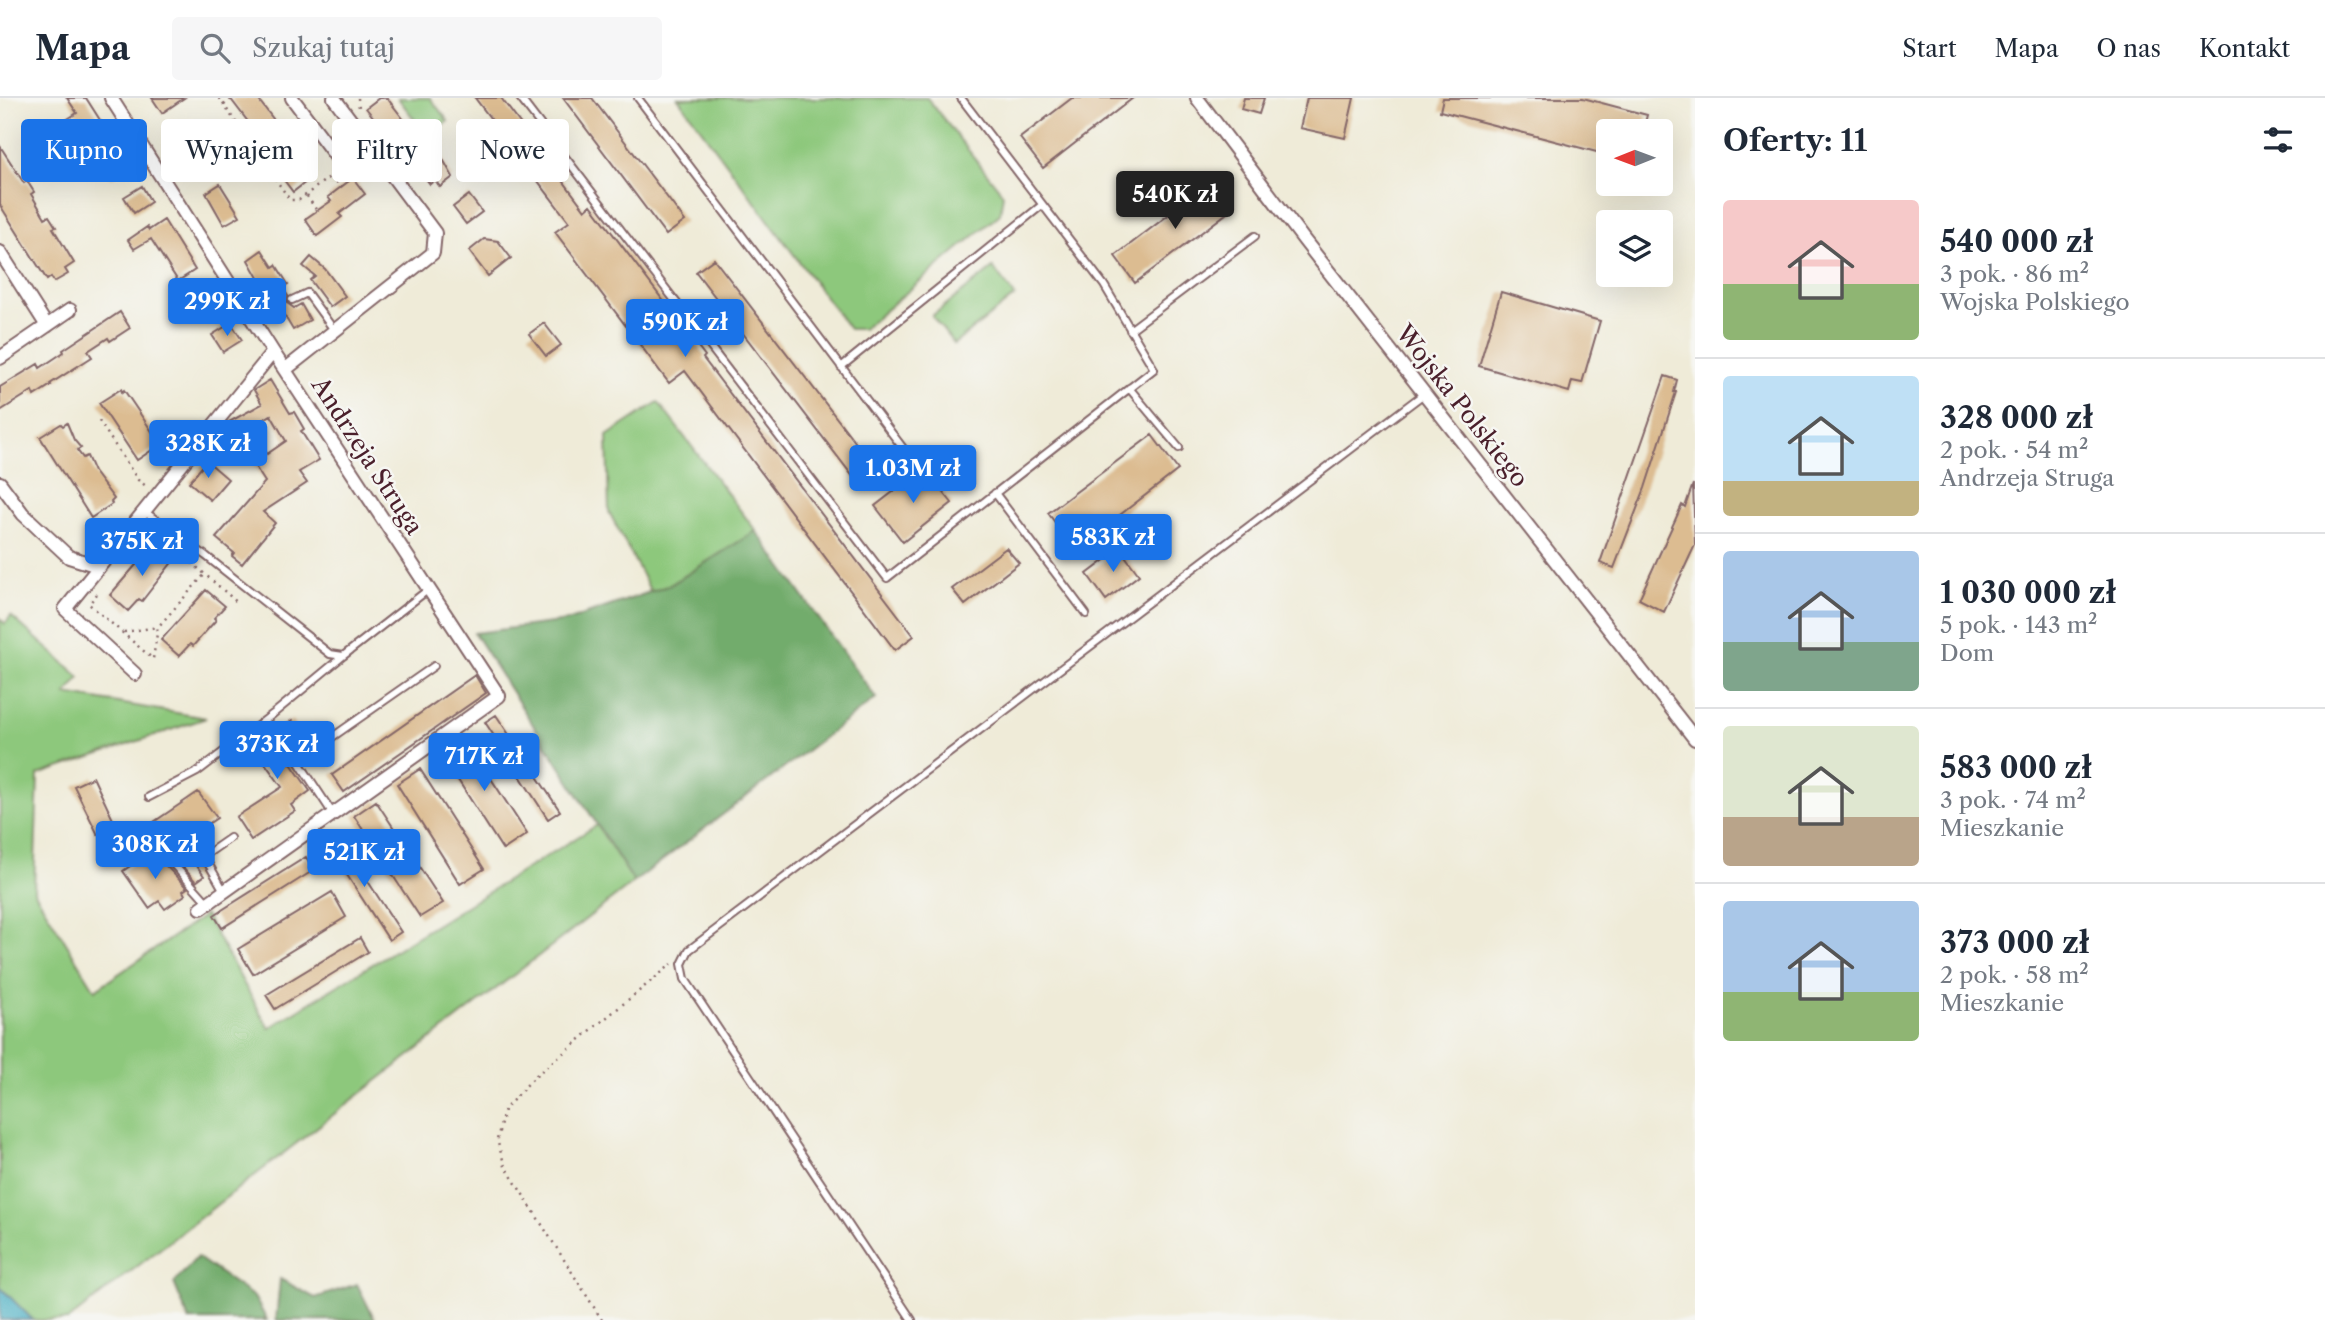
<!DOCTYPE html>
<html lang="pl">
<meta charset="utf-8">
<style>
:root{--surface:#fff;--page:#f6f6f7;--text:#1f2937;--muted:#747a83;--line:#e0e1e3;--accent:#1a73e8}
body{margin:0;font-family:"Libre Caslon Text",serif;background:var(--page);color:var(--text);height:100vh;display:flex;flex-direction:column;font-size:26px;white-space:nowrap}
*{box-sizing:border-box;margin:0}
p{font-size:23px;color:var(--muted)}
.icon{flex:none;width:38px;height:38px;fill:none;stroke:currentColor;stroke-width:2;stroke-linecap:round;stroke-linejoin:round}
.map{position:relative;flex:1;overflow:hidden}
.drawer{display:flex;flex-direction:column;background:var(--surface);width:630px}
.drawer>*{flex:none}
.guide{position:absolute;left:21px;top:21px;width:665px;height:63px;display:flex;gap:14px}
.needle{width:46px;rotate:269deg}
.fabs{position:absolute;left:1596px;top:21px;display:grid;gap:14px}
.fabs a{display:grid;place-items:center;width:77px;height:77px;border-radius:7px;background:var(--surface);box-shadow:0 7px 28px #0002;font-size:35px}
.price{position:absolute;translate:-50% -60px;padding:0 16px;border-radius:7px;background:var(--accent);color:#fff;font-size:23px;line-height:46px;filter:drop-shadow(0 2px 4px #0008)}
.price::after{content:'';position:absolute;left:50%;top:42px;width:21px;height:16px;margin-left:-10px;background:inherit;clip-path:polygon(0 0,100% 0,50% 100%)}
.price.selected{background:#222;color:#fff}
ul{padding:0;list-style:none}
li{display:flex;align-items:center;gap:21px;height:175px;padding:0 28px}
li+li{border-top:2px solid var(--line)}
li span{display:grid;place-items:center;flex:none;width:196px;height:140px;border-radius:7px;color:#555}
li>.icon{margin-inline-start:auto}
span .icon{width:84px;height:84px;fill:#fffc;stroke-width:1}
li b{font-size:30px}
h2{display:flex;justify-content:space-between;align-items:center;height:84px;padding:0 28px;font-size:30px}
.tag{padding:0 24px;border-radius:7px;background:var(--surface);box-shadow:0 7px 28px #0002;font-size:24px;line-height:63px}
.tag.selected{background:var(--accent);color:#fff}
header{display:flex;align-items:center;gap:42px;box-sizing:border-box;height:98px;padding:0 35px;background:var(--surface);border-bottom:2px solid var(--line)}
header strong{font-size:33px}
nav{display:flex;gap:38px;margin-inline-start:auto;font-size:24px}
.search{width:490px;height:63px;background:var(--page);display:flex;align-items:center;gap:18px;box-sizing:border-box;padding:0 24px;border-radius:7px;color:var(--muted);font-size:26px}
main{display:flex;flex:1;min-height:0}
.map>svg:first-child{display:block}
.green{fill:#8dc87c;stroke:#6c7454;stroke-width:2}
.forest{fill:#72ac6c;stroke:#5e664c;stroke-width:2}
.water{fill:#41abc1;stroke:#466576;stroke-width:2}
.building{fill:#dcbc91;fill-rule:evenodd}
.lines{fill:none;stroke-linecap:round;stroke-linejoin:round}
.lane-casing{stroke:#846668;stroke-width:10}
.street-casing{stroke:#846668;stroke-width:16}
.path{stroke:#846668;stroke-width:2.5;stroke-dasharray:2 5;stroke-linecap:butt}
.lane{stroke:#fff;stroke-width:6}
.street{stroke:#fff;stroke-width:12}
.labels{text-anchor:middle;stroke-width:5;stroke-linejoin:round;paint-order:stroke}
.street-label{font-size:24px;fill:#4a1f2b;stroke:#f6f6f2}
</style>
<header>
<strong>Mapa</strong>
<div class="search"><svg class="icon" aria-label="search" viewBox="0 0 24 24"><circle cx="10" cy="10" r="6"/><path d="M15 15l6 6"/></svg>Szukaj tutaj</div>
<nav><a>Start</a><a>Mapa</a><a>O nas</a><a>Kontakt</a></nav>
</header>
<main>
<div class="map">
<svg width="1695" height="1222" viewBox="0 0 1695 1222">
<rect width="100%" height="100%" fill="#f6f6f2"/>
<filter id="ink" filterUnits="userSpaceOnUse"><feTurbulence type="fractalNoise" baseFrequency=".0143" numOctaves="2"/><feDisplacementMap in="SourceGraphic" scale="14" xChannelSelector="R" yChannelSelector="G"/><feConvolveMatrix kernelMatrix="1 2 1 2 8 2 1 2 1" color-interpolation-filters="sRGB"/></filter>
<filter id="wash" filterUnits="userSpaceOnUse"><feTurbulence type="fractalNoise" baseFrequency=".00686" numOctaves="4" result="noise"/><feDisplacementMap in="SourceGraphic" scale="28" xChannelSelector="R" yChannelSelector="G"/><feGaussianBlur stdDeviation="1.57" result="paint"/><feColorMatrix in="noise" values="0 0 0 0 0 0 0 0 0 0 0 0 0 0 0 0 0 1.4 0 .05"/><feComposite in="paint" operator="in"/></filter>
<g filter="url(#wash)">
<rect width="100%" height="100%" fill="#efebd8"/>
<path class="green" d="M398 0H430L448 23 428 39Z
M678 0H927L1003 96 1000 116 863 231H849Z
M993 170 1015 198 954 246 932 218Z
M658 304 756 433 670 487 651 494 609 414 607 338Z
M11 518 80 579 66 596 206 620 38 677 34 793 95 892 205 817 269 930 597 727 634 784 68 1222H33L0 1189V520L5 526Z"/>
<path class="forest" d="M756 433 876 600 634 784 474 535 567 523 670 487Z
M197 1159 254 1199 267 1222H189L174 1185Z
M280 1181 315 1200 357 1186 375 1222H276Z"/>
<path class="water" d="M0 1189 33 1222H0Z"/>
<g id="blocks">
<path class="building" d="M67 0H86L130 69 111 80 101 63 88 71 58 27 77 15Z
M152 0H184L162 15Z
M230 0H257L277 26 273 29 311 80 293 94 254 42 259 38Z
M379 0H387L435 62 441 58 453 79 440 89 435 82 430 86 408 58 406 60 366 10Z
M475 0H501L585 112 591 107 705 258 703 260 914 538 895 552 685 273 669 285 555 134 569 124Z
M563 0H592L685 123 666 137Z
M1072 0H1133L1043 70 1020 40Z
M1244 0H1264L1259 16 1241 11Z
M1307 0H1354L1345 40 1300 30Z
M1443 0H1583L1647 17 1643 33H1608V57L1440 13Z
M196 31 208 53 202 56 210 68 195 77 185 61 180 64 170 48Z
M0 48 24 85 27 83 34 94 31 96 45 120 49 118 56 129 53 130 74 165 65 171 68 176 54 184 51 179 47 182 0 107Z
M353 80 365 96 339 116 342 119 317 138 305 121 331 103 328 99Z
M1214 82 1235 109 1135 185 1115 158Z
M220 86 240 118 224 127 206 95Z
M142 88 151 104 134 115 124 99Z
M469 97 482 114 466 126 453 109Z
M164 122 195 172 178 183 151 141 134 151 128 142 147 129 149 132Z
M484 141 498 143 511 160 488 178 469 153Z
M262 152 273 169 276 167 288 186 282 189 288 198 287 205 294 210 301 206 310 222 293 232 274 200 271 203 248 162Z
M311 159 325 171 345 198 330 209 310 182 315 178 303 168Z
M714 161 879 375 861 389 696 174Z
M205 192H210L219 205 202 216 192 202Z
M1501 194 1600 223 1582 285 1572 283 1569 294 1479 268Z
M120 214 130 230 110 243 108 240 88 253 92 259 50 286 51 287 34 298 32 293 0 313V289L38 266 40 270 64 254 63 252Z
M231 225 242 242 223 254 212 237Z
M544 225 561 247 546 258 529 236Z
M1665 278 1677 282 1674 294H1676L1645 390 1614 470 1600 465Z
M270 282 290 315 294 314 304 331 301 333 319 362 299 374 307 385 263 414 275 425 242 466 232 458 234 455 216 440 265 384 227 325 262 306 254 292ZM271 317 286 343 267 356 250 330Z
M121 291 122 294 124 292 159 344 157 346 158 348 137 362 99 305Z
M67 325 74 342 81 350 77 352 83 360 87 358 94 374 114 401 111 404 112 406 91 420 40 339 61 326 63 328Z
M1152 337 1178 372 1081 447 1068 430 1062 434 1048 415Z
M207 363 228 381 210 402 189 384Z
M924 370 952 405 903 444 875 408Z
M1693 386 1695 447 1664 514 1639 501 1682 407 1685 409Z
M154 446 173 463 142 503 139 501 128 513 110 497Z
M1006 450 1019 465 965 507 952 491Z
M1120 451 1139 477 1106 502 1087 476Z
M206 492 225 508 214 520 216 522 193 548 190 546 179 558 161 542Z
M475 577 486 595 344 694 332 677Z
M496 617 560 713 548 721 485 624Z
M292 622 308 645 287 660 310 693 291 707 295 713 251 742 236 719 282 689 254 650Z
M464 639 527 736 503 752 440 654Z
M420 671 484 771 460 786 397 686Z
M93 679 116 728 98 737 74 688Z
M198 694 217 720 196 734 198 737 183 748 204 778 196 784 160 743 149 741 142 732Z
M376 703 443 805 420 819 354 718Z
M339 739 401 834 389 842 327 746Z
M152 753 187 790 183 793 185 797 165 811 159 803 149 810 123 773Z
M306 759 314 772 222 830 214 817Z
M332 794 346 819 253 876 238 851Z
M360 840 368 854 275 911 266 897Z"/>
</g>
</g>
<g filter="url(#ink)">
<use href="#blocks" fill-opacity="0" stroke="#846668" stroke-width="2"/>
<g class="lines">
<defs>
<path id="lane" d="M520 0 887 480 1154 271 1104 187 961 0
M638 0 909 358
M292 202 307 195 334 232
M1130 232 1255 138
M841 269 1042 107
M1129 290 1179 350
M995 395 1086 516
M145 414 206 458 330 556 343 558 429 491
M149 699 197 674 273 616 343 558
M333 716 298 663 434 568
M140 747H156L208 805
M224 793 204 758 230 740
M912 1222 685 881 682 866 689 852 1425 295"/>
<path id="street" d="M111 0 273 254 499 598 201 810
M292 0 337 60 363 41
M1197 0 1304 142 1695 641
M0 154 47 228
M0 260 70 212
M286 271 433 155 435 135 334 0
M0 385 23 416 69 459 98 468
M135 576 65 511 273 254"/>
</defs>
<use href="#lane" class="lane-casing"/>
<use href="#street" class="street-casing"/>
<path class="path" d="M219 0 290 102H299L336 74
M358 0 359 10
M224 7 231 1
M241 32 249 26
M332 78 340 89
M307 98 317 113
M99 323 138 382 146 388
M176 451 239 506
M97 496 89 506 153 561 158 529 205 476
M124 534 158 529
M602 1222 505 1068 497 1042 504 1012 535 978 672 866"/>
<use href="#lane" class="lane"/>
<use href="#street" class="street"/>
</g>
</g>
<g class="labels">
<g class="street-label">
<text transform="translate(1462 308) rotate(52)" y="8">Wojska Polskiego</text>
<text transform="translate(367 358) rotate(57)" y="8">Andrzeja Struga</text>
</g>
</g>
</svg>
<div class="fabs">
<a><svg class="needle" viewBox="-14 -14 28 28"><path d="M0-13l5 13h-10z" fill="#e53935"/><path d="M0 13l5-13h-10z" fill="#747a83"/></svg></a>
<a><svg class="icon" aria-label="layers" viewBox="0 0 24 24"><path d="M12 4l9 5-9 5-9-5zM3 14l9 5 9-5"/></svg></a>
</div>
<b class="price selected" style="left:1175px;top:133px">540K zł</b>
<b class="price" style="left:227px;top:240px">299K zł</b>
<b class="price" style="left:685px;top:261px">590K zł</b>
<b class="price" style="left:208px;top:382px">328K zł</b>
<b class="price" style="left:913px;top:407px">1.03M zł</b>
<b class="price" style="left:1113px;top:476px">583K zł</b>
<b class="price" style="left:142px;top:480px">375K zł</b>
<b class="price" style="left:277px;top:683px">373K zł</b>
<b class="price" style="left:484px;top:695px">717K zł</b>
<b class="price" style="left:155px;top:783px">308K zł</b>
<b class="price" style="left:364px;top:791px">521K zł</b>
<div class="guide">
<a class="tag selected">Kupno</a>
<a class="tag">Wynajem</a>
<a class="tag">Filtry</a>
<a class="tag">Nowe</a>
</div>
</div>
<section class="drawer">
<h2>Oferty: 11<svg class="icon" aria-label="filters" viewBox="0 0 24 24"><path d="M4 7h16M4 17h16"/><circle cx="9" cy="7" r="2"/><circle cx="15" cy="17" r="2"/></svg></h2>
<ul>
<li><span style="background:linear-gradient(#f6c9c9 60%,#8fb573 0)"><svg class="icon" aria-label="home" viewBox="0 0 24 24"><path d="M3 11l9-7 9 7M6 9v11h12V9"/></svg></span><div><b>540 000 zł</b><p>3 pok. · 86 m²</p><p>Wojska Polskiego</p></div></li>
<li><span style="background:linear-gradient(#bfe0f5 75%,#c2b280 0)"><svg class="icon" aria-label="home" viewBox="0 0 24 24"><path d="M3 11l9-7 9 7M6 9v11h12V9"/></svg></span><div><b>328 000 zł</b><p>2 pok. · 54 m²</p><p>Andrzeja Struga</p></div></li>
<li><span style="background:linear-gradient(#a9c7e8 65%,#7fa58c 0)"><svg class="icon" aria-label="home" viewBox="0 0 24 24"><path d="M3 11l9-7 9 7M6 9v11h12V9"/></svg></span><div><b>1 030 000 zł</b><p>5 pok. · 143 m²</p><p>Dom</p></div></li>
<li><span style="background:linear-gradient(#dfe7d0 65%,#b9a48a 0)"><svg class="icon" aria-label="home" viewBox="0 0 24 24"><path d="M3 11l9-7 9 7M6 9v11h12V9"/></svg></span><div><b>583 000 zł</b><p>3 pok. · 74 m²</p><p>Mieszkanie</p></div></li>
<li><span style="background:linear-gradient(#a9c7e8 65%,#8fb573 0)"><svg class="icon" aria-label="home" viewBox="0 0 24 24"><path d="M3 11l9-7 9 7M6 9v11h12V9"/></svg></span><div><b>373 000 zł</b><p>2 pok. · 58 m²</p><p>Mieszkanie</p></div></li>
</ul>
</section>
</main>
